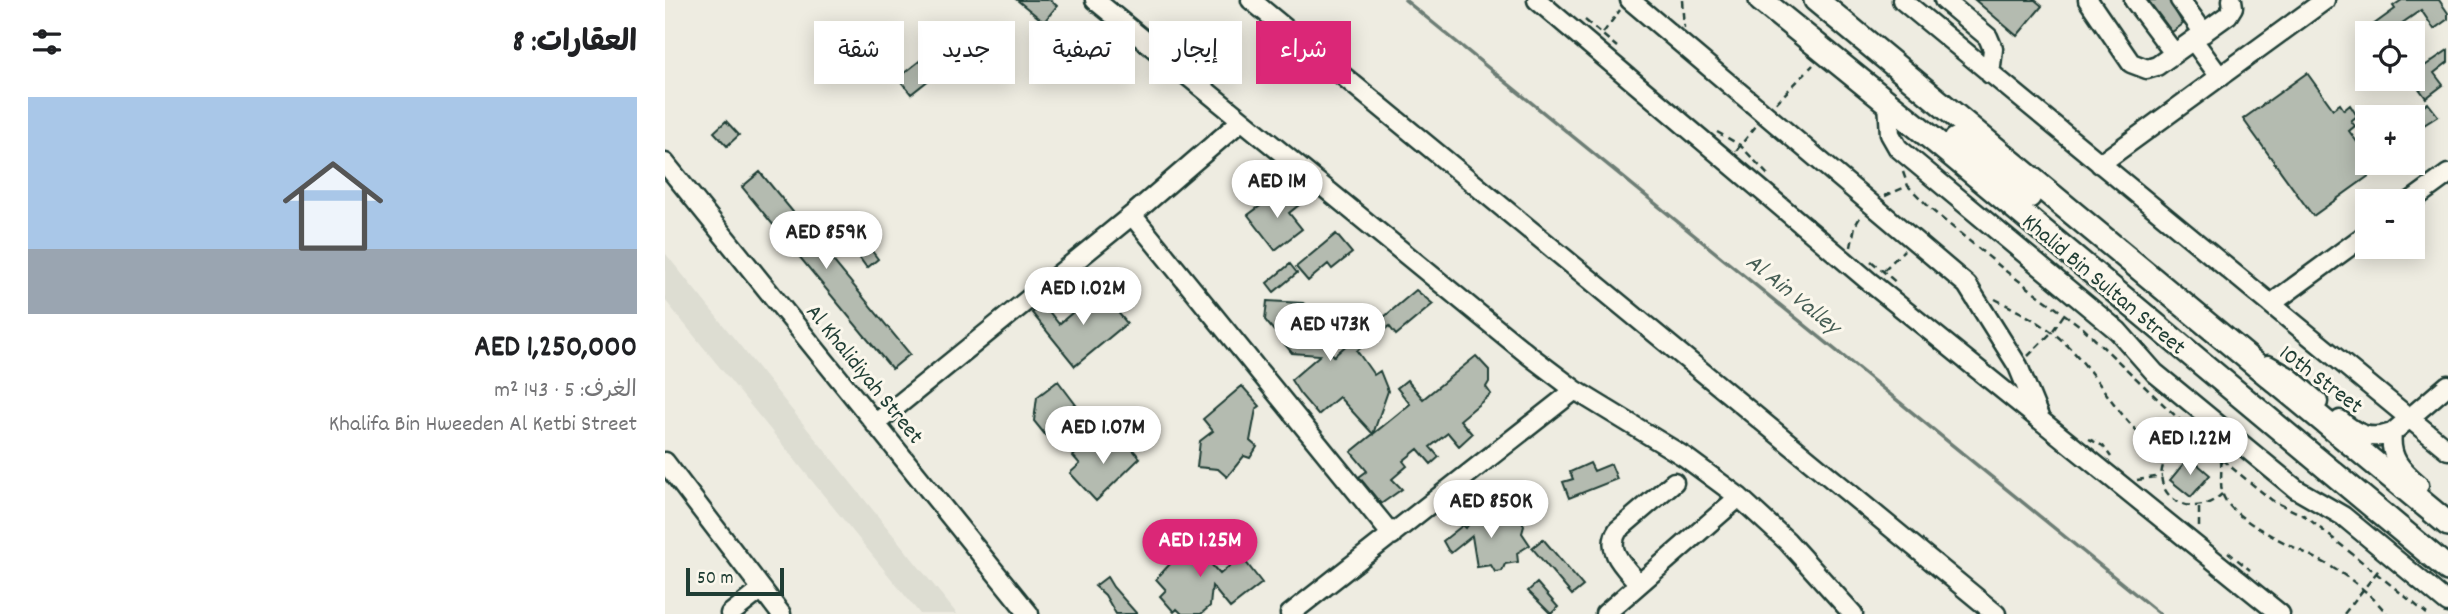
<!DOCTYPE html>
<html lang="ar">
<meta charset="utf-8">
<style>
:root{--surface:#fff;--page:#f6f6f6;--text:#202124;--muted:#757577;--line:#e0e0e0;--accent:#db2777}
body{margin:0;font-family:Dekko,"Playpen Sans Arabic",sans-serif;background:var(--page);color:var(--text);direction:rtl;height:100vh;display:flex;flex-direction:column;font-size:26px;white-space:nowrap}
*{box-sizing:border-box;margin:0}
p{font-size:23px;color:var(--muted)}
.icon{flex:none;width:38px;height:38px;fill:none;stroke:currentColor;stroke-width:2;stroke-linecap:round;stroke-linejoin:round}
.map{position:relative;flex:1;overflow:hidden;direction:ltr}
.side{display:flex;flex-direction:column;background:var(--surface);width:665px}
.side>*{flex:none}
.top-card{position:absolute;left:21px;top:21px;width:665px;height:63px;direction:rtl;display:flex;gap:14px}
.buttons{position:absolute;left:1690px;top:21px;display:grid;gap:14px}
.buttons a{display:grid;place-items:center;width:70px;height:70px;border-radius:0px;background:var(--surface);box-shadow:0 4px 18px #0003;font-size:35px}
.scale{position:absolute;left:21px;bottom:18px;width:98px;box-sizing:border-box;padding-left:7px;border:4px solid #1f3d34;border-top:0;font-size:19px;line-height:24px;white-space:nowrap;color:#1f3d34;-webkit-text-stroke:5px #fbf7ec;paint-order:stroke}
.price{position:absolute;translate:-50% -60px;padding:0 16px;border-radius:24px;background:#fff;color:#222;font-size:23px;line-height:46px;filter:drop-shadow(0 2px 4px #0008)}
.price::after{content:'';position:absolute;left:50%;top:42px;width:21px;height:16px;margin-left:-10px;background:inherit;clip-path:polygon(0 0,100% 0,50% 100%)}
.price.selected{background:var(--accent);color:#fff}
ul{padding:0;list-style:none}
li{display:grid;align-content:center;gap:14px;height:371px;padding:0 28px}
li+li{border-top:2px solid var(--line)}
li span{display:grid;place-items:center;height:217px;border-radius:0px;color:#555}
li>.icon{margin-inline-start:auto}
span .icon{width:126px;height:126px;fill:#fffc;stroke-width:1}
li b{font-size:30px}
h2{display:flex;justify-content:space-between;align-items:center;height:84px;padding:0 28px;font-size:30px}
.chip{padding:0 24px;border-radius:0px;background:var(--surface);box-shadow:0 4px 18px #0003;font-size:24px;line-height:63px}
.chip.selected{background:var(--accent);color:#fff}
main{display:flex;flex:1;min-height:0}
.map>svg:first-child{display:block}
.built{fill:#ddddd2}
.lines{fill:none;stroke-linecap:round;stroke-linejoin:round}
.stream{stroke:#6c7d74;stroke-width:3.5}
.building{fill:#b4bbb0;stroke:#1f3d34;stroke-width:2}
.minor-casing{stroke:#1f3d34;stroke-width:23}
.major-casing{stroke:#1f3d34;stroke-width:28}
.path{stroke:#1f3d34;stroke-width:2.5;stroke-dasharray:7 5;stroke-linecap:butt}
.minor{stroke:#fbf7ec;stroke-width:18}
.major{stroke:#fbf7ec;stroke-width:23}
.labels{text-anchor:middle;stroke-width:6;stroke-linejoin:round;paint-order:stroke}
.street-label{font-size:23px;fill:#1f3d34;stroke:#fbf7ec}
.water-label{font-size:24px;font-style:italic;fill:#455d54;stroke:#fbf7ec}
</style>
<main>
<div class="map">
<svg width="1783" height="614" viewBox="0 0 1783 614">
<rect width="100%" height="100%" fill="#eeece1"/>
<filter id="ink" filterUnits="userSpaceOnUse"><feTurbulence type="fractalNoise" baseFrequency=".0143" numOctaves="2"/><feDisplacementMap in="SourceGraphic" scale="14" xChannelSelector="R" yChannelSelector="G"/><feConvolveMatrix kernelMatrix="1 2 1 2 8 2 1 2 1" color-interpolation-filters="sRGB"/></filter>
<g filter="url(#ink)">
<path class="built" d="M0 253 292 614H255L0 300Z"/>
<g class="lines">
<path class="stream" d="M740 0 1495 614"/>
</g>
<path class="building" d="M352 0H385L392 6 379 22Z
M1310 0H1370L1377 6 1352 36Z
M1483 0H1504L1518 24 1507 32Z
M1737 0H1774L1783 13V19L1769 29 1756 10 1733 26 1735 29 1729 33H1697L1730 9 1728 6Z
M295 29 308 45 246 94 233 78Z
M1783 50V62L1769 73 1778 85 1761 98 1747 79 1748 74Z
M1642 73 1668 109 1675 104 1679 110 1685 105 1692 116 1686 121 1690 126 1684 131 1703 157V163H1707L1712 170 1648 216 1578 119Z
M1763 103 1773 116 1748 132V114Z
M61 121 74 135 62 146 49 132Z
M95 172 245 354 227 369 77 187Z
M632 192 639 201 624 213 637 229 610 250 583 215 610 195 617 204Z
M671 234 687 253 667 269 663 264 643 281 631 267Z
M197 238 213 259 202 268 186 246Z
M625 264 632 273 609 292 602 283Z
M434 290 462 323 410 366 367 313 378 304 394 324Z
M751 290 768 304 731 335 724 326 718 331 712 323Z
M602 301 638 303 647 310 650 330 669 356 694 334 681 317 689 311 702 326 708 322 716 331 692 351 709 375 715 371 723 391 708 434 674 397 653 415 635 394 626 380 655 355 627 353 600 320Z
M811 356 824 370V382L821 387 826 394 795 420 807 434 794 446 783 433 765 447 774 457 766 464 753 449 738 461 742 466 727 479 737 489 716 504 694 477 702 471 686 452 745 404 732 388 742 380 758 399Z
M393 381 414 409 411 423 386 442 369 421 372 397Z
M577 386 595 406 591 409 585 441 592 447 585 458 579 456 562 477 553 469 532 467 535 441 548 431 538 419Z
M429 437 438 446 441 444 445 448 457 437 475 458 431 501 405 473 415 464 408 456Z
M1524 457 1545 475 1526 497 1505 480Z
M925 463 929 471 946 464 952 479 904 498 898 482 908 479 905 472Z
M832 509 834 518 848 522 851 519 857 521 859 526 857 533 865 545 852 553 853 562 840 564 837 571 830 572 826 565 812 567 807 536 786 553 783 550 778 541 798 525 801 528 814 511Z
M493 525 506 540 504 542 521 561 533 550 555 574 576 556 597 583 565 608 547 586 545 606 536 614H517L512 609 509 612 495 596 501 590 491 579 506 563 482 534Z
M878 539 918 586 907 595 867 548Z
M442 577 448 587 472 614H451L440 595 430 586Z
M872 583 893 607 886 614 863 591Z"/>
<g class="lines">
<defs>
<path id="minor" d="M430 0 865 356 910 390 1020 457 1074 497 1122 541 1188 614
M586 0 1331 614
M872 0 1206 283 1615 614
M965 0 1302 285 1353 366 1374 417
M1237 0 1783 450
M1279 0 1323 37 1328 49 1325 74
M1423 0 1466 63 1482 69 1492 66 1563 15 1568 7 1567 0
M1469 0 1509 53
M1515 0 1539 33
M1528 40 1555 77
M1223 103 1225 134 1233 148 1453 331 1490 373 1512 391 1631 489 1678 516 1783 603
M0 163 364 614
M1435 164 1660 0
M1746 201 1783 174
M467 215 727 535
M1606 304 1703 233
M1603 365 1624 377 1653 402
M1675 420C1691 434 1705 441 1727 433L1783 385
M210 424 467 215 576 121
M1727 433C1724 458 1736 470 1754 485
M0 462 116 614
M974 584C961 568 939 551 953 530L1009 482
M65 614 97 589
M625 614 910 390
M940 614 1074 497"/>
<path id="major" d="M1096 0 1275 145 1783 569
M1151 0 1783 524
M1291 140 1364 196"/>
</defs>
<use href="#minor" class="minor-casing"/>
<use href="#major" class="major-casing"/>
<path class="path" d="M1017 0 1019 28
M920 20 952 47
M938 33 955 10
M1111 103 1148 65
M1052 132 1075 145 1104 176
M1071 151 1091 126
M1238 172 1243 186 1268 211 1342 272 1418 328 1556 459 1608 501 1640 516 1762 614
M1220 196 1243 186
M1186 247 1190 226 1197 214
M1206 261 1233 284
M1219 270 1239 250
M1330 299C1349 309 1370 319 1387 332 1429 364 1449 417 1492 449L1537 443
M1363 356 1387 332 1400 313
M1424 439 1438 446 1446 457
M1512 447C1509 451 1503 455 1501 459 1482 492 1525 524 1557 494
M1556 459C1557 470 1555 483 1557 492 1564 523 1643 551 1668 568 1688 580 1708 596 1722 614
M1472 480 1497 476
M1534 508V529
M1563 552 1585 570
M1679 614 1716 567"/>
<use href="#minor" class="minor"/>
<use href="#major" class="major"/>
</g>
</g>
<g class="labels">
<g class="street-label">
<text transform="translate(1440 283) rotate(40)" y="8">Khalid Bin Sultan Street</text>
<text transform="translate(201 373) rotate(51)" y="8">Al Khalidiyah Street</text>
<text transform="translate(1657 378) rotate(37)" y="8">10th Street</text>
</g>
<g class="water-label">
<text transform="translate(1129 293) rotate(39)" y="8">Al Ain Valley</text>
</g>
</g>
</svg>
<div class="buttons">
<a><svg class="icon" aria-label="locate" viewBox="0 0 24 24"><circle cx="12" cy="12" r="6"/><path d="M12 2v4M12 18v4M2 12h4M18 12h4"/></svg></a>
<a>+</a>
<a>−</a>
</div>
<div class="scale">50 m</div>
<b class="price" style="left:612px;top:220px">AED 1M</b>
<b class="price" style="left:161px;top:271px">AED 859K</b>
<b class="price" style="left:418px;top:327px">AED 1.02M</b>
<b class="price" style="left:665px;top:363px">AED 473K</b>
<b class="price" style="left:438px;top:466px">AED 1.07M</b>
<b class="price" style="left:1525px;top:477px">AED 1.22M</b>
<b class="price" style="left:826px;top:540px">AED 850K</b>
<b class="price selected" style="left:535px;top:579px">AED 1.25M</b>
<div class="top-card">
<a class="chip selected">شراء</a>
<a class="chip">إيجار</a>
<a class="chip">تصفية</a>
<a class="chip">جديد</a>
<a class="chip">شقة</a>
</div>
</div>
<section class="side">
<h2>العقارات: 8<svg class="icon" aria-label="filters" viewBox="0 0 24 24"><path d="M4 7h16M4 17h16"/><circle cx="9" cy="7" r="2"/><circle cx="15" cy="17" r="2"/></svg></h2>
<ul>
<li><span style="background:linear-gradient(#a9c7e8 70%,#9aa5b1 0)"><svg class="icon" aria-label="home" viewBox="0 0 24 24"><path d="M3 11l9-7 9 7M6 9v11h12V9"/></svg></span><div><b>AED 1,250,000</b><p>الغرف: 5 · 143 m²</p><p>Khalifa Bin Hweeden Al Ketbi Street</p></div></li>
</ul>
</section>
</main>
